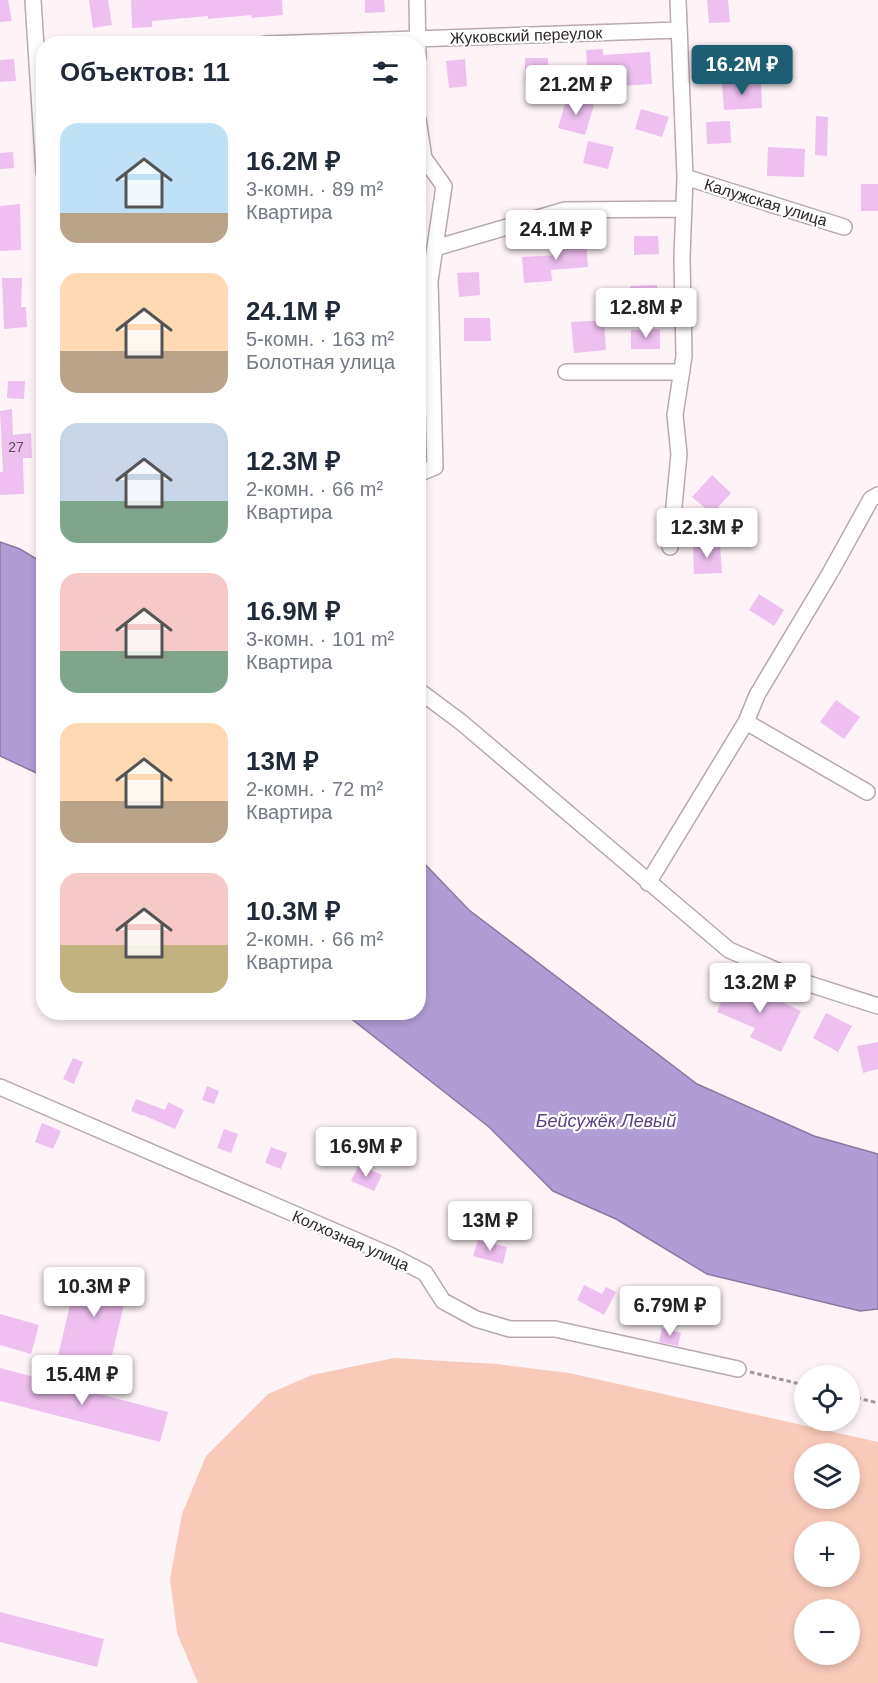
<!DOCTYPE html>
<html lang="ru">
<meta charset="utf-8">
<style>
:root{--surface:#fff;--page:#f2f2f3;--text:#1f2937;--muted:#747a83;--accent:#1e5e73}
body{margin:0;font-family:Arial,sans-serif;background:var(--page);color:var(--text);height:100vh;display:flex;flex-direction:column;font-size:22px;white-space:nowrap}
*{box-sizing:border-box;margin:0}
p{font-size:20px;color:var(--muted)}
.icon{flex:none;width:33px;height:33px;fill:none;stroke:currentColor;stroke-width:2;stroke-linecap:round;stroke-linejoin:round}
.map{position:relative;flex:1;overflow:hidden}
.details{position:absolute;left:36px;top:36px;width:390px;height:984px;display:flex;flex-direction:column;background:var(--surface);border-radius:24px;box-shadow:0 3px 9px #0003}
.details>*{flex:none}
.tools{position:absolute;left:794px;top:1365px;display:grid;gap:12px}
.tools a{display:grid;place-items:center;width:66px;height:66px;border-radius:50%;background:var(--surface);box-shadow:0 3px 9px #0003;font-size:30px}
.price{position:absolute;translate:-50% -51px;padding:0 14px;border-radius:6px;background:#fff;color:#222;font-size:20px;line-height:39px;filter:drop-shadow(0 2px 3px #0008)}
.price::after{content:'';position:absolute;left:50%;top:36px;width:18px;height:14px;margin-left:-9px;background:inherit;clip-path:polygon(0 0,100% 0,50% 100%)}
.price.selected{background:var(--accent);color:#fff}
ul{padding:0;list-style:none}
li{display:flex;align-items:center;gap:18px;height:150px;padding:0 24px}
li span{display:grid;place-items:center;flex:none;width:168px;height:120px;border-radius:18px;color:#555}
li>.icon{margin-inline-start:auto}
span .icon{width:72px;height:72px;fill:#fffc;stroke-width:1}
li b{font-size:26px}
h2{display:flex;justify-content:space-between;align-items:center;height:72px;padding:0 24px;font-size:26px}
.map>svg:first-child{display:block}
.green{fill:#f9cab9;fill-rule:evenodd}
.water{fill:#b09dd5;stroke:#8879a1;stroke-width:1.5}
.building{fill:#eebfef}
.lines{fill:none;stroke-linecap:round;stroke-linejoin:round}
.minor-casing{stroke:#b7a9ae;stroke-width:18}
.path{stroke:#9f979a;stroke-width:3;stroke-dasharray:4.5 3;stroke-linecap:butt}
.minor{stroke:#fff;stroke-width:15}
.labels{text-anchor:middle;stroke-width:4.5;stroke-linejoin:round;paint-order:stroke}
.number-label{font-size:14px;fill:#5c4c5a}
.street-label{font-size:16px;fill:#2c2629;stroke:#fff}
.water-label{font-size:18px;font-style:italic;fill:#583c81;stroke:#fff}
</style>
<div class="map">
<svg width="878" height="1683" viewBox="0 0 878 1683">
<rect width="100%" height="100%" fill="#fef4f8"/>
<path class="green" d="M394 1358 497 1364 569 1373 878 1442V1683H198L177 1633 170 1579 182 1514 206 1456 268 1394 312 1375ZM804 1454H849V1498H804ZM804 1532H849V1576H804ZM804 1610H849V1654H804Z"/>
<path class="water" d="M0 542 20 549 43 563V776L0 756Z
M419 858 469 910 697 1084 814 1136 878 1154V1309L860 1311 707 1274 616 1219 553 1191 489 1127 344 1013 418 1012Z"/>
<path class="building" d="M0 0H8L12 21 0 22Z
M89 0H108L112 25 93 28Z
M131 0H282L283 15 252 18 251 15 208 19V16L152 21V27L132 28Z
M365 0H384L385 12 365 13Z
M707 0H728L730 22 709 23Z
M603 49V55L650 52 652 84 588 88 586 50Z
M525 58H548V82H525Z
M14 59 16 81 0 82V60Z
M465 59 467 86 449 88 446 61Z
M761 81 762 108 724 110 722 84Z
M567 97 594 105 585 135 558 128Z
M641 109 669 117 662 137 635 129Z
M816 116 828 117 827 156 815 155Z
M730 121 731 143 707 144 706 122Z
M588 141 614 147 608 169 583 163Z
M768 147 805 149 804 177 767 176Z
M13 152 14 168 0 169V153Z
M861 184H878V211H861Z
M20 204 21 250 0 251V206Z
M634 236H658L659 254 634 255Z
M586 238 588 267 551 270 552 281 524 283 522 257 558 255 556 240Z
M479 272 480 295 459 297 457 273Z
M2 278H22L21 307H26L27 327 4 329Z
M657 285 658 301 631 302 630 286Z
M464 318H490L491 341H464Z
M604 320 606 350 574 353 571 322Z
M660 329V349H631V330Z
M8 381H25L24 399 7 398Z
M12 409 13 435 31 433 32 458H23L24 494 0 495V472H3L0 411Z
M712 475 731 493 712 514 692 497Z
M720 544 722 573 694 574 693 545Z
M759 594 784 610 774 626 749 610Z
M836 700 860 717 844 739 820 722Z
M731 978 801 1011 781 1052 750 1037 755 1028 717 1012Z
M826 1013 852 1026 838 1052 813 1038Z
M878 1042V1069L863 1073 857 1046Z
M73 1058 83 1062 74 1084 63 1079Z
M207 1086 219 1091 214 1104 202 1100Z
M136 1099 165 1110 168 1102 184 1110 175 1129 143 1115V1116L131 1111Z
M42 1123 61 1131 53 1149 35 1142Z
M224 1129 238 1134 231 1153 217 1148Z
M271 1147 287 1153 281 1169 265 1163Z
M359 1165 382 1175 374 1191 351 1181Z
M478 1240 507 1247 503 1264 473 1256Z
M79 1267 130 1279 109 1368 58 1356Z
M584 1285 602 1294 606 1287 616 1292 604 1315 577 1300Z
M0 1314 39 1325 31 1354 0 1345Z
M662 1328 681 1333 678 1346 659 1342Z
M0 1368 168 1412 160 1442 0 1401Z
M0 1612 104 1639 97 1667 0 1642Z"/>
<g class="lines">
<defs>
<path id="minor" d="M33 0 44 172
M417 0 418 58
M678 0 685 177 844 227
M265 44 679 30
M418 119 424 158 444 186 430 281 435 467 418 474
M435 248 565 210 684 209
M566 372H682
M670 547 679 454 675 415 684 356 682 258 685 177
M418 690 461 722 729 950 806 983 878 1006
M746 722 867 792
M648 883 746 722 757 695 830 573 871 499 878 495
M0 1087 392 1256 425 1273 443 1301 476 1319 510 1329H555L738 1369"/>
</defs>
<use href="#minor" class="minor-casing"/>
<path class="path" d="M750 1372 804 1385
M849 1396 878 1403"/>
<use href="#minor" class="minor"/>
</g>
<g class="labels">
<g class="number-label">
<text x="16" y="452">27</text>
</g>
<g class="street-label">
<text transform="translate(526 35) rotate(-2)" y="6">Жуковский переулок</text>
<text transform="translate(766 202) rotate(17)" y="6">Калужская улица</text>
<text transform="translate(351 1240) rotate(24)" y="6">Колхозная улица</text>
</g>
<g class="water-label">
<text x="606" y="1127">Бейсужёк Левый</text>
</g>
</g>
</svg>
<div class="tools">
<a><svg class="icon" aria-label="locate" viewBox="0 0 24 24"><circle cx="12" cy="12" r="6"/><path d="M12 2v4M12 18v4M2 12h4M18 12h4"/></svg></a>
<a><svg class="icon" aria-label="layers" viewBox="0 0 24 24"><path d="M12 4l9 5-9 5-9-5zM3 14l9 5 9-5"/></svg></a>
<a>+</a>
<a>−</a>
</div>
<b class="price selected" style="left:742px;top:96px">16.2M ₽</b>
<b class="price" style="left:576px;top:116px">21.2M ₽</b>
<b class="price" style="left:556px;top:261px">24.1M ₽</b>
<b class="price" style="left:646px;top:339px">12.8M ₽</b>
<b class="price" style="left:707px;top:559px">12.3M ₽</b>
<b class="price" style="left:760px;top:1014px">13.2M ₽</b>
<b class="price" style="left:366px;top:1178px">16.9M ₽</b>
<b class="price" style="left:490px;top:1252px">13M ₽</b>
<b class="price" style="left:94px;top:1318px">10.3M ₽</b>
<b class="price" style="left:670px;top:1337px">6.79M ₽</b>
<b class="price" style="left:82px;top:1406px">15.4M ₽</b>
<section class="details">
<h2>Объектов: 11<svg class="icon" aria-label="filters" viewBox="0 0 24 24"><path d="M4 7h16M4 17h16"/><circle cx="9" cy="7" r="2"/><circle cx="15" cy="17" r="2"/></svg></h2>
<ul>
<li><span style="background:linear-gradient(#bfe0f5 75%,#b9a48a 0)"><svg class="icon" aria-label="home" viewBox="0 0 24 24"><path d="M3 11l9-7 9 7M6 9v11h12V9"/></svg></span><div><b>16.2M ₽</b><p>3-комн. · 89 m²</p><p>Квартира</p></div></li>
<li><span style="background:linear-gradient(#ffd9b3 65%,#b9a48a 0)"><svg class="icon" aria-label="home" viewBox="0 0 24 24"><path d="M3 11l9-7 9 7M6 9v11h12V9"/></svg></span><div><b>24.1M ₽</b><p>5-комн. · 163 m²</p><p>Болотная улица</p></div></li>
<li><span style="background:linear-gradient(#c9d6e8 65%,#7fa58c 0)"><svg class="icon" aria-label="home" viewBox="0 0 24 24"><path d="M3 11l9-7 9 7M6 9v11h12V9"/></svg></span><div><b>12.3M ₽</b><p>2-комн. · 66 m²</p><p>Квартира</p></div></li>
<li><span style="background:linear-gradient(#f6c9c9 65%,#7fa58c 0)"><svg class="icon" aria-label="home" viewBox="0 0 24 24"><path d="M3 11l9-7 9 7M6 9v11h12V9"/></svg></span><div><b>16.9M ₽</b><p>3-комн. · 101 m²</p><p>Квартира</p></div></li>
<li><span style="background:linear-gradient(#ffd9b3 65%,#b9a48a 0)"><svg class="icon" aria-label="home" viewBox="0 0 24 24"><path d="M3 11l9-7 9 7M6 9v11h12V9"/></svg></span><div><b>13M ₽</b><p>2-комн. · 72 m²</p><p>Квартира</p></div></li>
<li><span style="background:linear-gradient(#f6c9c9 60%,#c2b280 0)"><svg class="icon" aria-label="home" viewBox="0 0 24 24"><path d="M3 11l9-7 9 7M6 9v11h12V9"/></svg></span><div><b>10.3M ₽</b><p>2-комн. · 66 m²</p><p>Квартира</p></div></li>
</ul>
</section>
</div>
